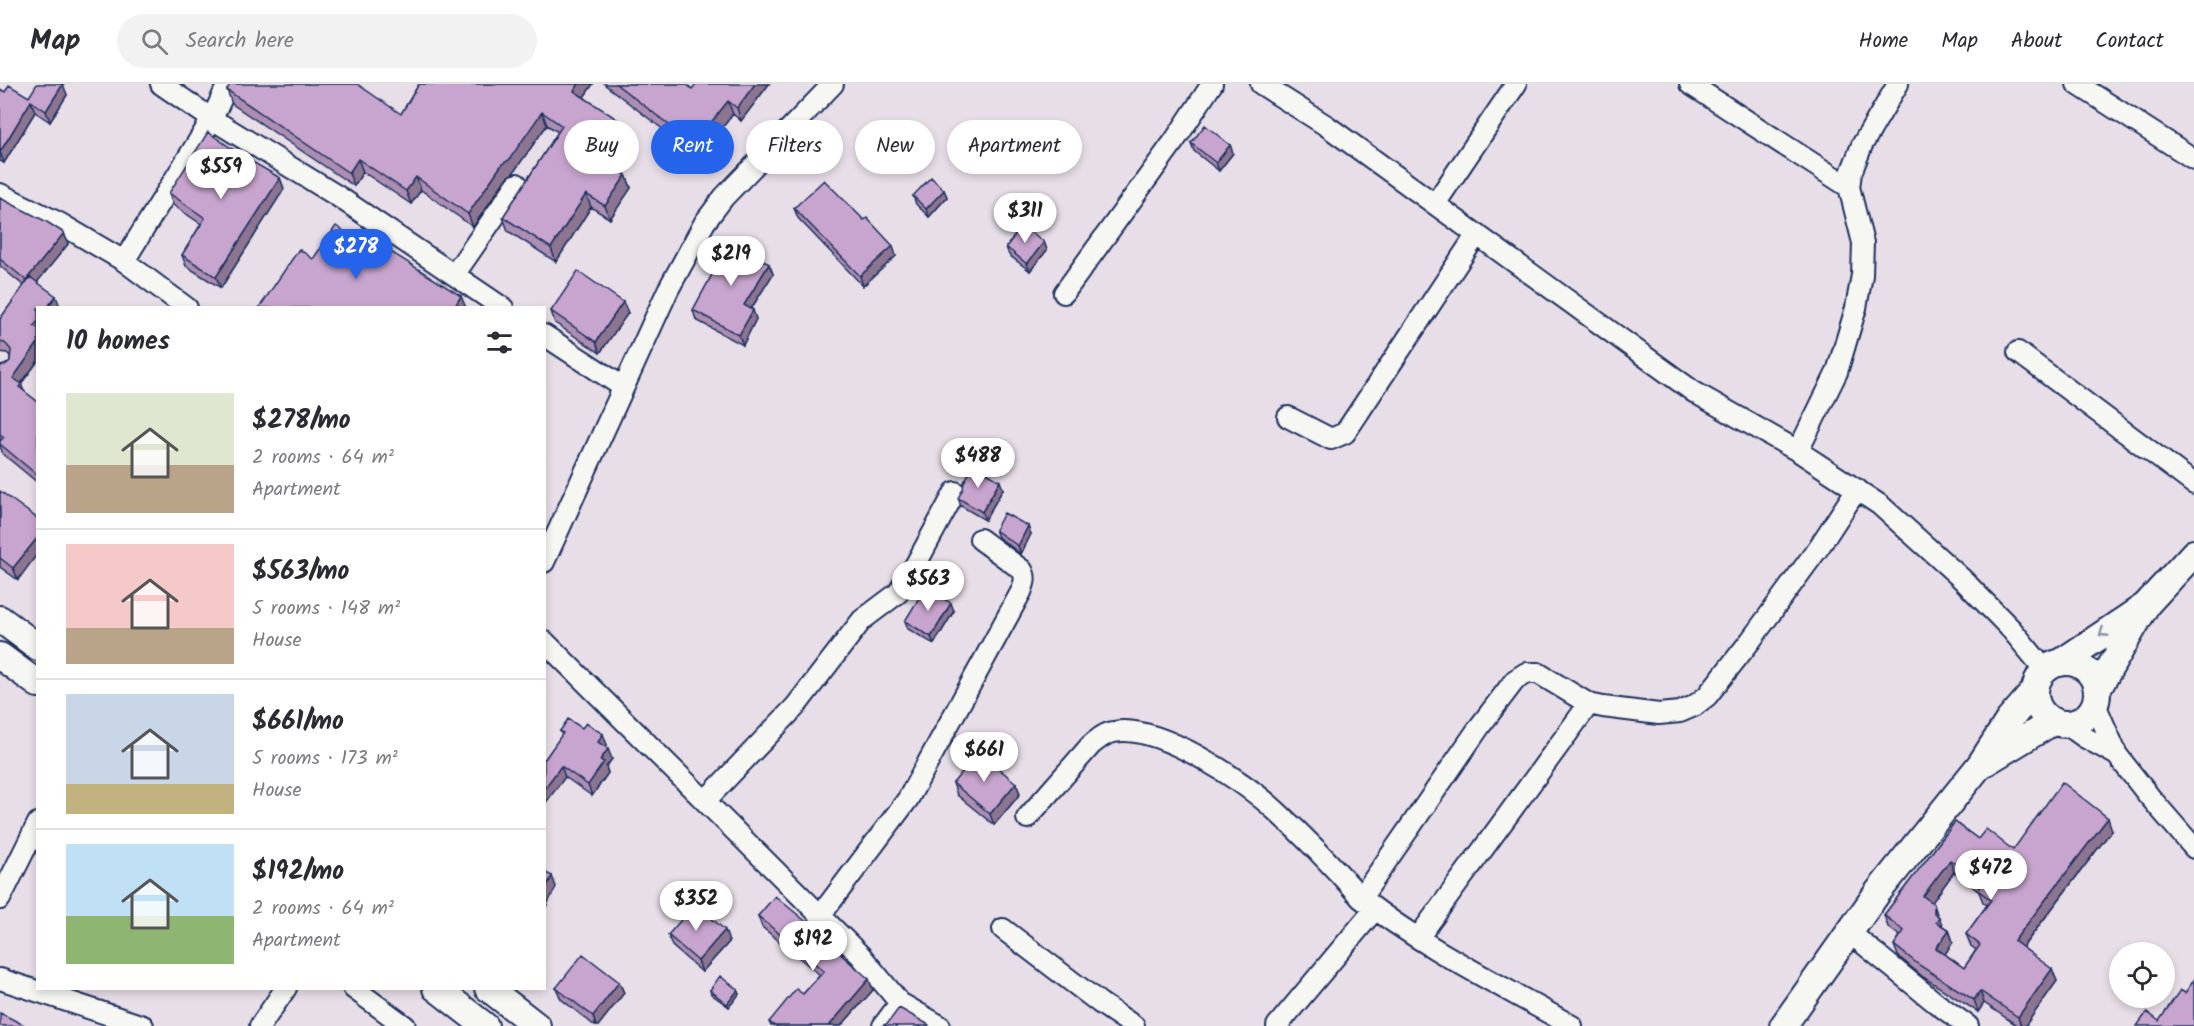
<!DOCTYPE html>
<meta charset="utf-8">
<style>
:root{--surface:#fff;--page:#f2f2f3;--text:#2b2b33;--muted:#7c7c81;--line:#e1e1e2;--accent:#2563eb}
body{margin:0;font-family:Kalam,sans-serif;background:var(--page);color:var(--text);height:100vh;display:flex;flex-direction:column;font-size:22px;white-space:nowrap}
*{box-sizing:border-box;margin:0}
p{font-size:20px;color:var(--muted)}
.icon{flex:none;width:33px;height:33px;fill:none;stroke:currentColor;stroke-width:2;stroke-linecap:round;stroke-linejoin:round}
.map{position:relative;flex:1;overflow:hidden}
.panel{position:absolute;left:36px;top:222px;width:510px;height:684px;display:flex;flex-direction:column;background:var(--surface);border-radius:0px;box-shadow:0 3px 9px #0003}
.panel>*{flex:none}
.hud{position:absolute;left:564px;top:36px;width:570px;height:54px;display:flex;gap:12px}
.tools{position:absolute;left:2109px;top:858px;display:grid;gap:12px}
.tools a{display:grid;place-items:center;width:66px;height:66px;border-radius:50%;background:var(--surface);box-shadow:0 3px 9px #0003;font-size:30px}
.price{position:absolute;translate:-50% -51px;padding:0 14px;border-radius:21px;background:#fff;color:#222;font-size:20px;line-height:39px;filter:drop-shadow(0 2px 3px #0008)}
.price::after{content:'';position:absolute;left:50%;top:36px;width:18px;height:14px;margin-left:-9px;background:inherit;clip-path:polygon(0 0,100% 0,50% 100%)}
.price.on{background:var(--accent);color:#fff}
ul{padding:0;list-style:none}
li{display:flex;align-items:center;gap:18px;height:150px;padding:0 30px}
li+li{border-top:2px solid var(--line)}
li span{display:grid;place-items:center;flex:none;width:168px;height:120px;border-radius:0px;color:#555}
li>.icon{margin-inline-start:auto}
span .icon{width:72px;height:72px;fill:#fffc;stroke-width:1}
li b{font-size:26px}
h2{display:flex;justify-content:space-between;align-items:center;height:72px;padding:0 30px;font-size:26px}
.pill{padding:0 21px;border-radius:27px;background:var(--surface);box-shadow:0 3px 9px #0003;font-size:21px;line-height:54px}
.pill.on{background:var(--accent);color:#fff}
header{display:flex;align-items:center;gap:36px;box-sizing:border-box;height:84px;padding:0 30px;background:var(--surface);border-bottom:2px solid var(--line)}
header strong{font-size:28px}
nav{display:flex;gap:33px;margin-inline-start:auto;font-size:21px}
.search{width:420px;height:54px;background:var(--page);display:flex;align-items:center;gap:15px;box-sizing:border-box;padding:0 21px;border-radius:33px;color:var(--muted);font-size:22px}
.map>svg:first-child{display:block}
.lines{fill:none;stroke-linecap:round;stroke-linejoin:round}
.minor-casing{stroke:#1b2f5e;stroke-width:24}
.major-casing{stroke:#1b2f5e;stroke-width:30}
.minor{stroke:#f6f6f2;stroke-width:20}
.major{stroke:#f6f6f2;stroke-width:26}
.wall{fill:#ac8eb2;stroke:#1b2f5e;stroke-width:1.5;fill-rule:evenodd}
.shaded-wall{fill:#8c7491;stroke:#1b2f5e;stroke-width:1.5}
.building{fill:#c8a5cf;stroke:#1b2f5e;stroke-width:1.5;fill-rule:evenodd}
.oneway{stroke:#8892a8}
</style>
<header>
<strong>Map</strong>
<div class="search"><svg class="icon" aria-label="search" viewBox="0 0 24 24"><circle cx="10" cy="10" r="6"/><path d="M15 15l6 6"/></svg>Search here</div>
<nav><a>Home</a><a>Map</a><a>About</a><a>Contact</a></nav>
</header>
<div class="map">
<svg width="2194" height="942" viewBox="0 0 2194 942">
<rect width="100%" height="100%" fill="#e8dee8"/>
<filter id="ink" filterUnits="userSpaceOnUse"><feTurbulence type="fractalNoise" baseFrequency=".0167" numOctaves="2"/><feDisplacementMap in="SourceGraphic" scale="12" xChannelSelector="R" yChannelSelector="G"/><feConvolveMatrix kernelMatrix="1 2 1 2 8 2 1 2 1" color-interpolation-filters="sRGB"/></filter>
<g filter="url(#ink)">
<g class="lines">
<defs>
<path id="minor" d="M161 0 212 35 339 113 503 224
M1261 0 1327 42 1694 308 1798 367 1880 421 1962 495 2011 545 2045 586
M1690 0 1849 103
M2077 0 2194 75
M0 110 61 140 124 177 187 224
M1435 120 1516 0
M124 177 212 35 228 0
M454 191 517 100
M1064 209 1175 56 1212 0
M544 251 623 303
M2018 268 2194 400
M1288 333 1331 355 1345 349 1477 150
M1798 367 1837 288 1856 224 1862 191 1863 159 1849 103 1851 89 1862 61 1898 0
M544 478 668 206 705 138 724 113 833 0
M544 557 861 872 900 919 940 942
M2095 620 2117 671 2149 712 2194 764
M2066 640 2084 653 2117 671
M705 717 795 623 862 536 898 509 916 480 955 408
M1027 734 1091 661C1098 655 1105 649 1114 648 1157 639 1244 697 1275 726 1305 753 1334 783 1361 814 1425 865 1501 901 1572 942
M1361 814 1480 642 1515 596 1526 589H1538L1589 620 1603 623 1659 630 1680 628 1694 622 1707 612 1751 556 1819 463 1857 405
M0 815 38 739
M820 832 908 715 1021 508C1024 500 1027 494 1022 486L980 455
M1003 845 1100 919 1134 942
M1849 848 1936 919 1968 942
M1418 854 1589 620
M0 895 143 942
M353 904 405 942
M260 942 286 904
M883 942 900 919
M1277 942 1375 825"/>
<path id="major" d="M0 535 38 563
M0 572 38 600
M2035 609a31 31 0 1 1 62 0a31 31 0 1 1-62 0Z
M2060 579 2145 522
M2097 606 2147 520 2194 469
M1986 678 2054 637
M436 904 485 942
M488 904 537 942
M1783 942 1878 808 1980 681 2009 636 2035 606"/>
</defs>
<use href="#minor" class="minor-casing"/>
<use href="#major" class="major-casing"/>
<use href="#minor" class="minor"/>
<use href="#major" class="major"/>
</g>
<path class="wall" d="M419 0H593L584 13 628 52 610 80 626 91 631 104 610 135 591 123 556 178 508 147 503 133 558 48 547 41 513 89 507 93 473 143 421 106 411 120 363 88 354 102 232 20 227 6 401 30Z
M604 0H686L692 5 769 0 741 37 733 30 699 73Z
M0 5 5 8 29 13 67 11 50 38 35 28 4 79 0 77Z
M1191 59 1230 61 1233 69 1219 87 1194 67Z
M244 73 280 94 284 105 221 204 186 182 182 171 201 140 173 121 169 109Z
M944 106 947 113 929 133 916 120 913 112Z
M0 114 64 149 68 160 37 198 60 223 38 224V277L21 300 24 307 38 318V399L3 370 0 362V282L5 281 10 277V272L7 269 0 268V235L24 202 0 182Z
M794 124 896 172 863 202 798 134Z
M1044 158 1047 166 1030 187 1009 171 1006 163Z
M769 180 773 190 751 225 756 235 743 261 696 236 693 226 712 191 710 185Z
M623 218 628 229 600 269 555 239 551 227Z
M1003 405 985 436 961 422 958 414Z
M0 407 18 496 0 483Z
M995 446 1031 450 1021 470 998 453Z
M954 527 934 560 908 545 905 537Z
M560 647 607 661 605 663 612 675 606 683 608 689 592 712 565 693 545 675 562 651Z
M953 699H1016L1020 710 994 741 957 711Z
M1955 738 1978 755 2013 766 2112 746 2023 863 2057 897 2025 942H2018L1984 919 1978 928 1923 893 1898 872 1894 861 1900 852 1888 843 1884 831ZM1954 788 1979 808 1983 818 1987 821 1966 850 1971 862 1976 866 1964 884 1945 870 1953 858 1949 846 1942 842 1932 818Z
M758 832 831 858 832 862 873 906 841 942H771L769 938 803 910 820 891 762 843Z
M668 851 729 858 702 888 672 862Z
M619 898 624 909 598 942H595L561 915 556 904Z
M710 906H738L739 910 729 923 711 910Z"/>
<path class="shaded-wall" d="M63 0 67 11 50 38 46 27Z
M579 0H593L579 20 574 7Z
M755 0H769L741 37 737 24Z
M31 17 35 28 4 79 0 68Z
M728 17 733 30 699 73 694 60Z
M542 28 547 41 513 89 507 93 473 143 468 130 502 80Z
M623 39 628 52 605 87 600 74Z
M1230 61 1233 69 1219 87 1216 79Z
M358 75 363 88 354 102 349 89Z
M626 91 631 104 610 135 605 122Z
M416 93 421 106 411 120 406 107Z
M280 94 284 105 221 204 216 193Z
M944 106 947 113 929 133 926 125Z
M586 110 591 123 556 178 551 164Z
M64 149 68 160 30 207 26 196Z
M1044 158 1047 166 1030 187 1027 180Z
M893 162 896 172 863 202 860 192Z
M769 180 773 190 747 231 744 221Z
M56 212 60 223 47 224Z
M461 212 466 224H454Z
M623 218 628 229 600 269 596 258Z
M753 226 756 235 743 261 739 251Z
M38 259V277L17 305 13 294Z
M1000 397 1003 405 985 436 982 428Z
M1028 442 1031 450 1021 470 1018 462Z
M38 453V469L18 496 13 484Z
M951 519 954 527 934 560 931 553Z
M603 650 607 661 602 668 598 658Z
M608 665 612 675 606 683 608 689 592 712 588 701 600 676Z
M561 682 565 693 544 721V705Z
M1016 699 1020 710 994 741 990 730Z
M2108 734 2112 746 2018 869 2014 857Z
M1950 776 1954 788 1928 824 1923 812Z
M552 792 556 803 544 827V807Z
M1934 820 1938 834 1939 833 1944 845 1940 850 1934 829Z
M725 846 729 858 702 888 698 877Z
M1949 846 1953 858 1941 876 1936 864Z
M2052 885 2057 897 2025 942H2021L2018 933Z
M869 895 873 906 841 942H829Z
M619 898 624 909 598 942H596L593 932Z
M738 906 739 910 729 923 727 920Z
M1980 907 1984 919 1978 928 1974 916Z"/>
<path class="building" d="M37 0H63L46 27 31 17 0 68V5L5 8 9 1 29 13Z
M230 0H357L401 30 419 0H579L574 7 623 39 600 74 626 91 605 122 586 110 551 164 503 133 562 42 542 28 509 76 502 80 468 130 416 93 406 107 358 75 349 89 227 6Z
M616 0H686L692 5 696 0H755L737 24 728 17 694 60Z
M1205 41 1230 61 1216 79 1191 59Z
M208 48 244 73 280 94 216 193 182 171 205 134 169 109Z
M931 93 944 106 926 125 913 112Z
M824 96 864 136 867 134 893 162 860 192 794 124Z
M0 114 47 138 64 149 26 196 0 175Z
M1023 141 1044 158 1027 180 1006 163Z
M336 142 368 164 372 156 461 212 454 224H259L299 165 313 175Z
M728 155 769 180 744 221 753 226 739 251 693 226 714 187 710 185Z
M578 187 623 218 596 258 551 227Z
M30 193 56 212 47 224H38V237L34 242 38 244V259L13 294 22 300 19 303 38 318V388L36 390 0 360V357L4 353 0 350V282L5 281 10 277 11 266 7 261 3 258 0 257V235Z
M974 381 1000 397 982 428 958 414 963 405 964 398Z
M0 407 38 435V453L13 484 0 474Z
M1004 429 1028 442 1018 462 995 446Z
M925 504 951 519 931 553 905 537Z
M568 635 582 644 586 639 603 650 598 658 608 665 600 676 604 678 588 701 561 682 544 705V675H545L563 649 560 647Z
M979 668 1016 699 990 730 953 699Z
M2062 698 2108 734 2014 857 2052 885 2018 933 1980 907 1974 916 1919 881 1894 861 1904 847 1884 831 1955 738 1978 755 1986 745 2013 766ZM1950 776 1982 801 1978 806 1991 816 1966 850 1980 861 1964 884 1936 864 1949 846 1936 838 1939 833 1934 829V820L1923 812Z
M544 788 552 792 544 807Z
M775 812 831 858 829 860 869 895 829 942H775L769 938 796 905 803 910 824 887 758 832Z
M695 820 725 846 698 877 668 851Z
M583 870 619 898 593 932 556 904Z
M720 892 738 906 727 920 710 906Z
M2194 896V942H2137L2147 928 2159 937 2180 906 2185 909Z
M899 924 929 941 928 942H882L888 939Z
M0 929 26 942H0Z"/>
<defs><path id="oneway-chevron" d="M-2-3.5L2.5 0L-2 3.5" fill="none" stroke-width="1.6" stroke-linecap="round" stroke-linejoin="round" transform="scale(1.5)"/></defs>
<use class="oneway" href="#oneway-chevron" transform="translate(2103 549) rotate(147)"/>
</g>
</svg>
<div class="tools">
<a><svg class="icon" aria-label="locate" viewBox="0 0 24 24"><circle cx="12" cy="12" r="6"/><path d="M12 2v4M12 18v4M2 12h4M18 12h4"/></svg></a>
</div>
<b class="price" style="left:221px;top:116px">$559</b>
<b class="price" style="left:1025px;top:160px">$311</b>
<b class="price on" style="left:356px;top:196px">$278</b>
<b class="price" style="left:731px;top:203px">$219</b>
<b class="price" style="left:978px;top:405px">$488</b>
<b class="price" style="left:928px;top:528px">$563</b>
<b class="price" style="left:984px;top:699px">$661</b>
<b class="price" style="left:1991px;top:817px">$472</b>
<b class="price" style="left:696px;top:848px">$352</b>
<b class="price" style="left:813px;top:888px">$192</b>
<div class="hud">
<a class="pill">Buy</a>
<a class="pill on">Rent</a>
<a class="pill">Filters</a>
<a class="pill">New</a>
<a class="pill">Apartment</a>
</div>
<section class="panel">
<h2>10 homes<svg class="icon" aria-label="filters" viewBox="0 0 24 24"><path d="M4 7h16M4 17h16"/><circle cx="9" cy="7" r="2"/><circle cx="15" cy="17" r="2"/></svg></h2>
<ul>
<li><span style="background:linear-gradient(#dfe7d0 60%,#b9a48a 0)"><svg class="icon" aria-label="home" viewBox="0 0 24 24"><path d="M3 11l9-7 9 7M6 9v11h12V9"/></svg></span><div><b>$278/mo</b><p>2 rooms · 64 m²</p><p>Apartment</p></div></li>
<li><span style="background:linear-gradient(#f6c9c9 70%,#b9a48a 0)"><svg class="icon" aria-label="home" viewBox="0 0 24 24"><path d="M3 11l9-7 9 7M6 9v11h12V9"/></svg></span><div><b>$563/mo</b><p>5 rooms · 148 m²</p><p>House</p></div></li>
<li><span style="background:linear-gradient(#c9d6e8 75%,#c2b280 0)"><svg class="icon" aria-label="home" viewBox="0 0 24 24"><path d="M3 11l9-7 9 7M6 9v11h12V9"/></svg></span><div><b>$661/mo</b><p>5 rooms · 173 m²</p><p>House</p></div></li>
<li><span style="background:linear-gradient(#bfe0f5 60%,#8fb573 0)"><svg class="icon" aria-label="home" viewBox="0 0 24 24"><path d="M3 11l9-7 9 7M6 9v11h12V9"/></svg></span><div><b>$192/mo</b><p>2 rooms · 64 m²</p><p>Apartment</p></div></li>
</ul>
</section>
</div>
